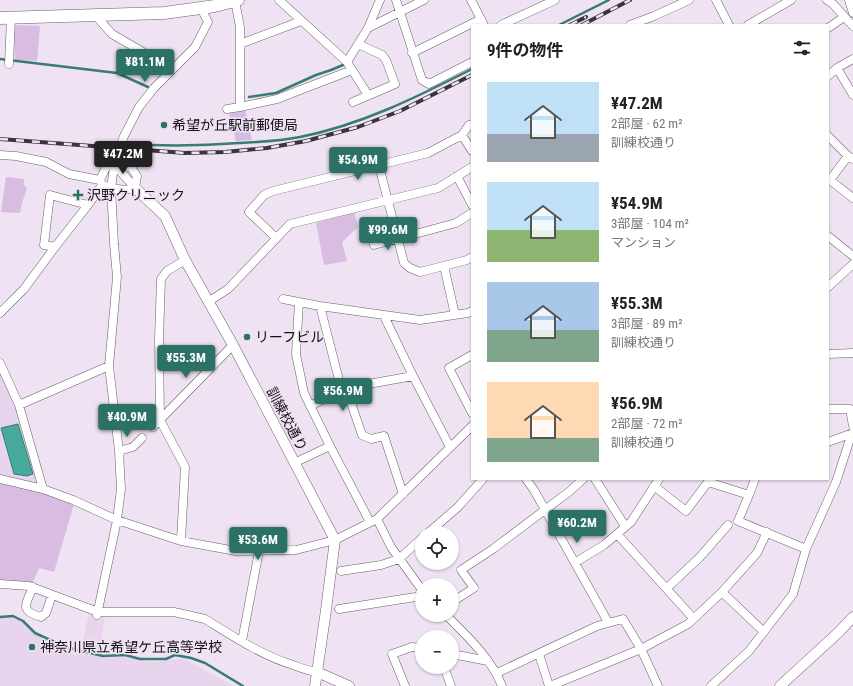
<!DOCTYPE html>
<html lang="ja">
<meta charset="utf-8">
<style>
:root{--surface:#fff;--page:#f6f6f6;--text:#222;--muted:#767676;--accent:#2b7166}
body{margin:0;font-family:"Roboto Condensed","Noto Sans JP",sans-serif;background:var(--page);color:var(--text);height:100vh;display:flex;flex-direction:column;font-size:15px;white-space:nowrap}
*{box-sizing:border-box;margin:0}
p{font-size:13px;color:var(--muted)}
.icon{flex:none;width:22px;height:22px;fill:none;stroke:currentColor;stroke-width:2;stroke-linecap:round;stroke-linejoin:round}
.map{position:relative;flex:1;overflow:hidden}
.panel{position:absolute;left:471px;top:24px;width:358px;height:456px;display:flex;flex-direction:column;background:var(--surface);border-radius:0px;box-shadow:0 1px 3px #0004}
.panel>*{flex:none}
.controls{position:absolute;left:415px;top:526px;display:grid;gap:8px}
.controls a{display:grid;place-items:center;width:44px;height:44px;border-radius:50%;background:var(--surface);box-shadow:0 1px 3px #0004;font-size:20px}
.price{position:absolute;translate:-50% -34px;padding:0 9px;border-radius:4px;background:var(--accent);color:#fff;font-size:13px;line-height:26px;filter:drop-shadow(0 1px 2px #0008)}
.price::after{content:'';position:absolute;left:50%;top:24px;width:12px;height:9px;margin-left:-6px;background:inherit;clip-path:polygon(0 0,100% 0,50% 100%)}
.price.selected{background:#222;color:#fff}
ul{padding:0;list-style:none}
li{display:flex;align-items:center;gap:12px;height:100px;padding:0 16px}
li span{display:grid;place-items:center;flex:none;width:112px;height:80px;border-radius:0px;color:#555}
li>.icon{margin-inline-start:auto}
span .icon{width:48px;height:48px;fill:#fffc;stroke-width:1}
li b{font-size:17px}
h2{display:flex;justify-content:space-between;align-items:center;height:48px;padding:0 16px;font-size:17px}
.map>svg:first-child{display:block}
.built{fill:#e8d5ed}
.green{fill:#d8bce1}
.water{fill:#47ab9b;stroke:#387c73}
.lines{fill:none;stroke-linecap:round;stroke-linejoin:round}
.stream{stroke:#387c73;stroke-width:2.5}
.minor-casing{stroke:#695e6d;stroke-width:9}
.tertiary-casing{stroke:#695e6d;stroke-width:11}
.primary-casing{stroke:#695e6d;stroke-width:13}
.minor{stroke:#fff;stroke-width:8}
.tertiary{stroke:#fff;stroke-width:10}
.primary{stroke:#fff;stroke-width:12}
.rail-casing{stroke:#3b343c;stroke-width:4}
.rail{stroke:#efe2f3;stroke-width:2.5;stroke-dasharray:8;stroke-linecap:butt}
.poi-dot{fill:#2b7166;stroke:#efe2f3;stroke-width:1.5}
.labels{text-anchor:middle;stroke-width:3;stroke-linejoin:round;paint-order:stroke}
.poi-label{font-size:14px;fill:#151016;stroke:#efe2f3;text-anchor:start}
.street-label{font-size:14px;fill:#151016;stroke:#efe2f3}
</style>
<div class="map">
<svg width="853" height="686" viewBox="0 0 853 686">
<rect width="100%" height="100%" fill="#efe2f3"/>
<path class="built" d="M0 366 17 404 38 480 34 483 0 475Z
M89 614 105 616 99 656 107 658 123 657 152 662 183 658 234 686H0V618L12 617 23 622 36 635 51 643 80 652Z"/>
<path class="green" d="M14 25 40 26 37 61 15 60Z
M245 109 252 140 236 141 229 113Z
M6 177 24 179V185L27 188 22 203 20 213 1 212Z
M354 212 358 227 342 242 347 261 324 265 316 223Z
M0 483 43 493 74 504 54 572 39 568 32 584 0 580Z"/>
<path class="water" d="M18 424 33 474 27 476 14 474 1 428Z"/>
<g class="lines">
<path class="stream" d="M559 25 609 0
M0 59 117 73 148 87
M249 97 276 93 316 75 331 70 343 65
M124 144C162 146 201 146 239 143 259 142 280 141 300 137 361 125 417 97 472 69
M0 617 13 616 23 621 35 633 59 644 77 650 103 656 125 655 140 659H166L175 655 191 658 205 663 243 686"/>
<defs>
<path id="minor" d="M279 0 347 62 368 95
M396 0 422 80 429 84 472 62
M471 0 484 25
M716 0 729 25
M827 0 833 4 853 26
M849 0 853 13
M235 1 240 27V107L277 99 352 70
M95 15 112 34 172 69
M501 25 555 0
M630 25 654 16 689 0
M748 25 791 0
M368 28 424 0
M828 28 844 17
M240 44 301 21
M412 53 481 19
M347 62 368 28 380 0
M9 64 11 18
M837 68 853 95
M828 76 837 68 853 59
M353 102 395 84 386 60 382 55 358 44
M227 109 240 107
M462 135 472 151
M828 136 848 156
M0 155 16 156 46 162 69 174 100 180
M853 159 848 156 830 180 853 198
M114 164 130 166 137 176 135 188C125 192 112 188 102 185L100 180 107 165Z
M114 164 135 188
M379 166 404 263 410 268 420 272 467 260 472 257
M457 176 472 205
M828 236 853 256
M276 238 249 212 264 195 273 191 428 153 462 135 469 125 472 124
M374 245 456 223 472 213
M55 247 44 245 50 195 88 205
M444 266 455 315
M828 287 853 264
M283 299 320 306 420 320 468 313 472 311
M208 302 228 289 290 224 438 188 472 167
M299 302 296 354 304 393 330 446 370 522
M320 306 339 380 346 388 362 435 371 439 384 436 403 494
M0 313 24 289 55 247 88 205 102 185
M384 316 413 376 450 447
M828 354 853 353
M472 355 449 368 472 413
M0 363 19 405 43 489
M19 405 109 366
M310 406 346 388 413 376
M828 409H850L853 426
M153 427 233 345
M828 442 853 433
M119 451 133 447 142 438
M294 463 330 446
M0 479 43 489 73 500 117 520 181 541 236 551 296 550 335 540 377 519 472 426
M526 479 534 490 608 622
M595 479 625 526
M654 486 686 511 708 482 749 495 738 521 806 549
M749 495 755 479
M377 519 391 547 422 590
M428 533 458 507 483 479
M617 534 693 618
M181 541 185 467 160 420 159 339 161 279 167 271 185 260
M576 562 604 545 631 522 659 479
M341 571 381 565 399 559 422 538
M0 584 29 586 98 612H174L205 619C234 637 261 655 293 665 301 668 308 671 317 672
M33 587C26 604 19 611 41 617L46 613 52 595
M667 588 700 557 728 525
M722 592 764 632
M452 602 474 588 461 570 493 549 570 491 583 479
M339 609 422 596
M97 615 117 520 121 489 119 451 109 366 117 277 114 244 111 188 115 160 124 136 139 107 154 88 195 47 208 22 201 8
M446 615C467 636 491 658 502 686
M242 641 259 551
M452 654 488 661
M539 654 549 686
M444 667 451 686
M497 673 597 626 623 619 641 649 658 686
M405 686 392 654 412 647 422 648
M550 686 641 649 688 624 722 592 757 553 767 532
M711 686 749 651 793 594 806 549 836 482 852 433"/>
<path id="tertiary" d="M135 188 165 216 185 260 233 345 335 540 326 610 315 686
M317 672 349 686
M780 686 839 632 853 617"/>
<path id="primary" d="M0 18 164 13 215 6 238 0"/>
</defs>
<use href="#minor" class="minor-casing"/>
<use href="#tertiary" class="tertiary-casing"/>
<use href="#primary" class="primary-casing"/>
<use href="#minor" class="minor"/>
<use href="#tertiary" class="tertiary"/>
<use href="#primary" class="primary"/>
<defs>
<path id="rail" d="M570 25 586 17
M582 25 630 0
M0 139 185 153 225 152 267 148 306 141 358 127 400 111 472 75"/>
</defs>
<use href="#rail" class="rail-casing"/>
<use href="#rail" class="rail"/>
</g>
<g class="poi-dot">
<circle cx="164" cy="125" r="4"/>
<path d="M76 189h4v4h4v4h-4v4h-4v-4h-4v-4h4z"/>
<circle cx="247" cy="337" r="4"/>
<circle cx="32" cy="647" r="4"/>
</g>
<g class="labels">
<g class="poi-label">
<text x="172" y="130">希望が丘駅前郵便局</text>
<text x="87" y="200">沢野クリニック</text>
<text x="255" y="342">リーフビル</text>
<text x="40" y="652">神奈川県立希望ケ丘高等学校</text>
</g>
<g class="street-label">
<text transform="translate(287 419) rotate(62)" y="5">訓練校通り</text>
</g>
</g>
</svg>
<div class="controls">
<a><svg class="icon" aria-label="locate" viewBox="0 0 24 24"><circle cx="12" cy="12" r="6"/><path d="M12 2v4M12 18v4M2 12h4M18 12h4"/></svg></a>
<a>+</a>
<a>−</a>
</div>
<b class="price" style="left:145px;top:83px">¥81.1M</b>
<b class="price selected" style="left:123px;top:175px">¥47.2M</b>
<b class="price" style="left:358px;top:181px">¥54.9M</b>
<b class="price" style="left:388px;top:251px">¥99.6M</b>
<b class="price" style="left:186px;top:379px">¥55.3M</b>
<b class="price" style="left:343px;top:412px">¥56.9M</b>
<b class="price" style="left:127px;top:438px">¥40.9M</b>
<b class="price" style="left:577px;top:544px">¥60.2M</b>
<b class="price" style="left:258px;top:561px">¥53.6M</b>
<section class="panel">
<h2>9件の物件<svg class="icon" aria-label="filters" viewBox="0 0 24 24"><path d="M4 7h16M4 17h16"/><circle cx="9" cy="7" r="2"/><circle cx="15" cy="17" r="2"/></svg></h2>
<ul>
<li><span style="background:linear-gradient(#bfe0f5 65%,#9aa5b1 0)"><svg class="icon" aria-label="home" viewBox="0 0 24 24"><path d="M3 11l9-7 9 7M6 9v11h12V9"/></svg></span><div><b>¥47.2M</b><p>2部屋 · 62 m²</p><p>訓練校通り</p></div></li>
<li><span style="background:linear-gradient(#bfe0f5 60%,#8fb573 0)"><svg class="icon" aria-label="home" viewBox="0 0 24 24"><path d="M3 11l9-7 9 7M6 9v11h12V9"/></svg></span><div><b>¥54.9M</b><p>3部屋 · 104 m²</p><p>マンション</p></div></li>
<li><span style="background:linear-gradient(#a9c7e8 60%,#7fa58c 0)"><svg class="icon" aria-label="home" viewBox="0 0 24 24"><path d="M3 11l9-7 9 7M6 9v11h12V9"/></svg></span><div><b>¥55.3M</b><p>3部屋 · 89 m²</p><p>訓練校通り</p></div></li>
<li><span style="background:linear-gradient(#ffd9b3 70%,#7fa58c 0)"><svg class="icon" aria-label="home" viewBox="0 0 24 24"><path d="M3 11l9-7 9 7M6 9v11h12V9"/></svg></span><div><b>¥56.9M</b><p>2部屋 · 72 m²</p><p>訓練校通り</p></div></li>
</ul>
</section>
</div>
